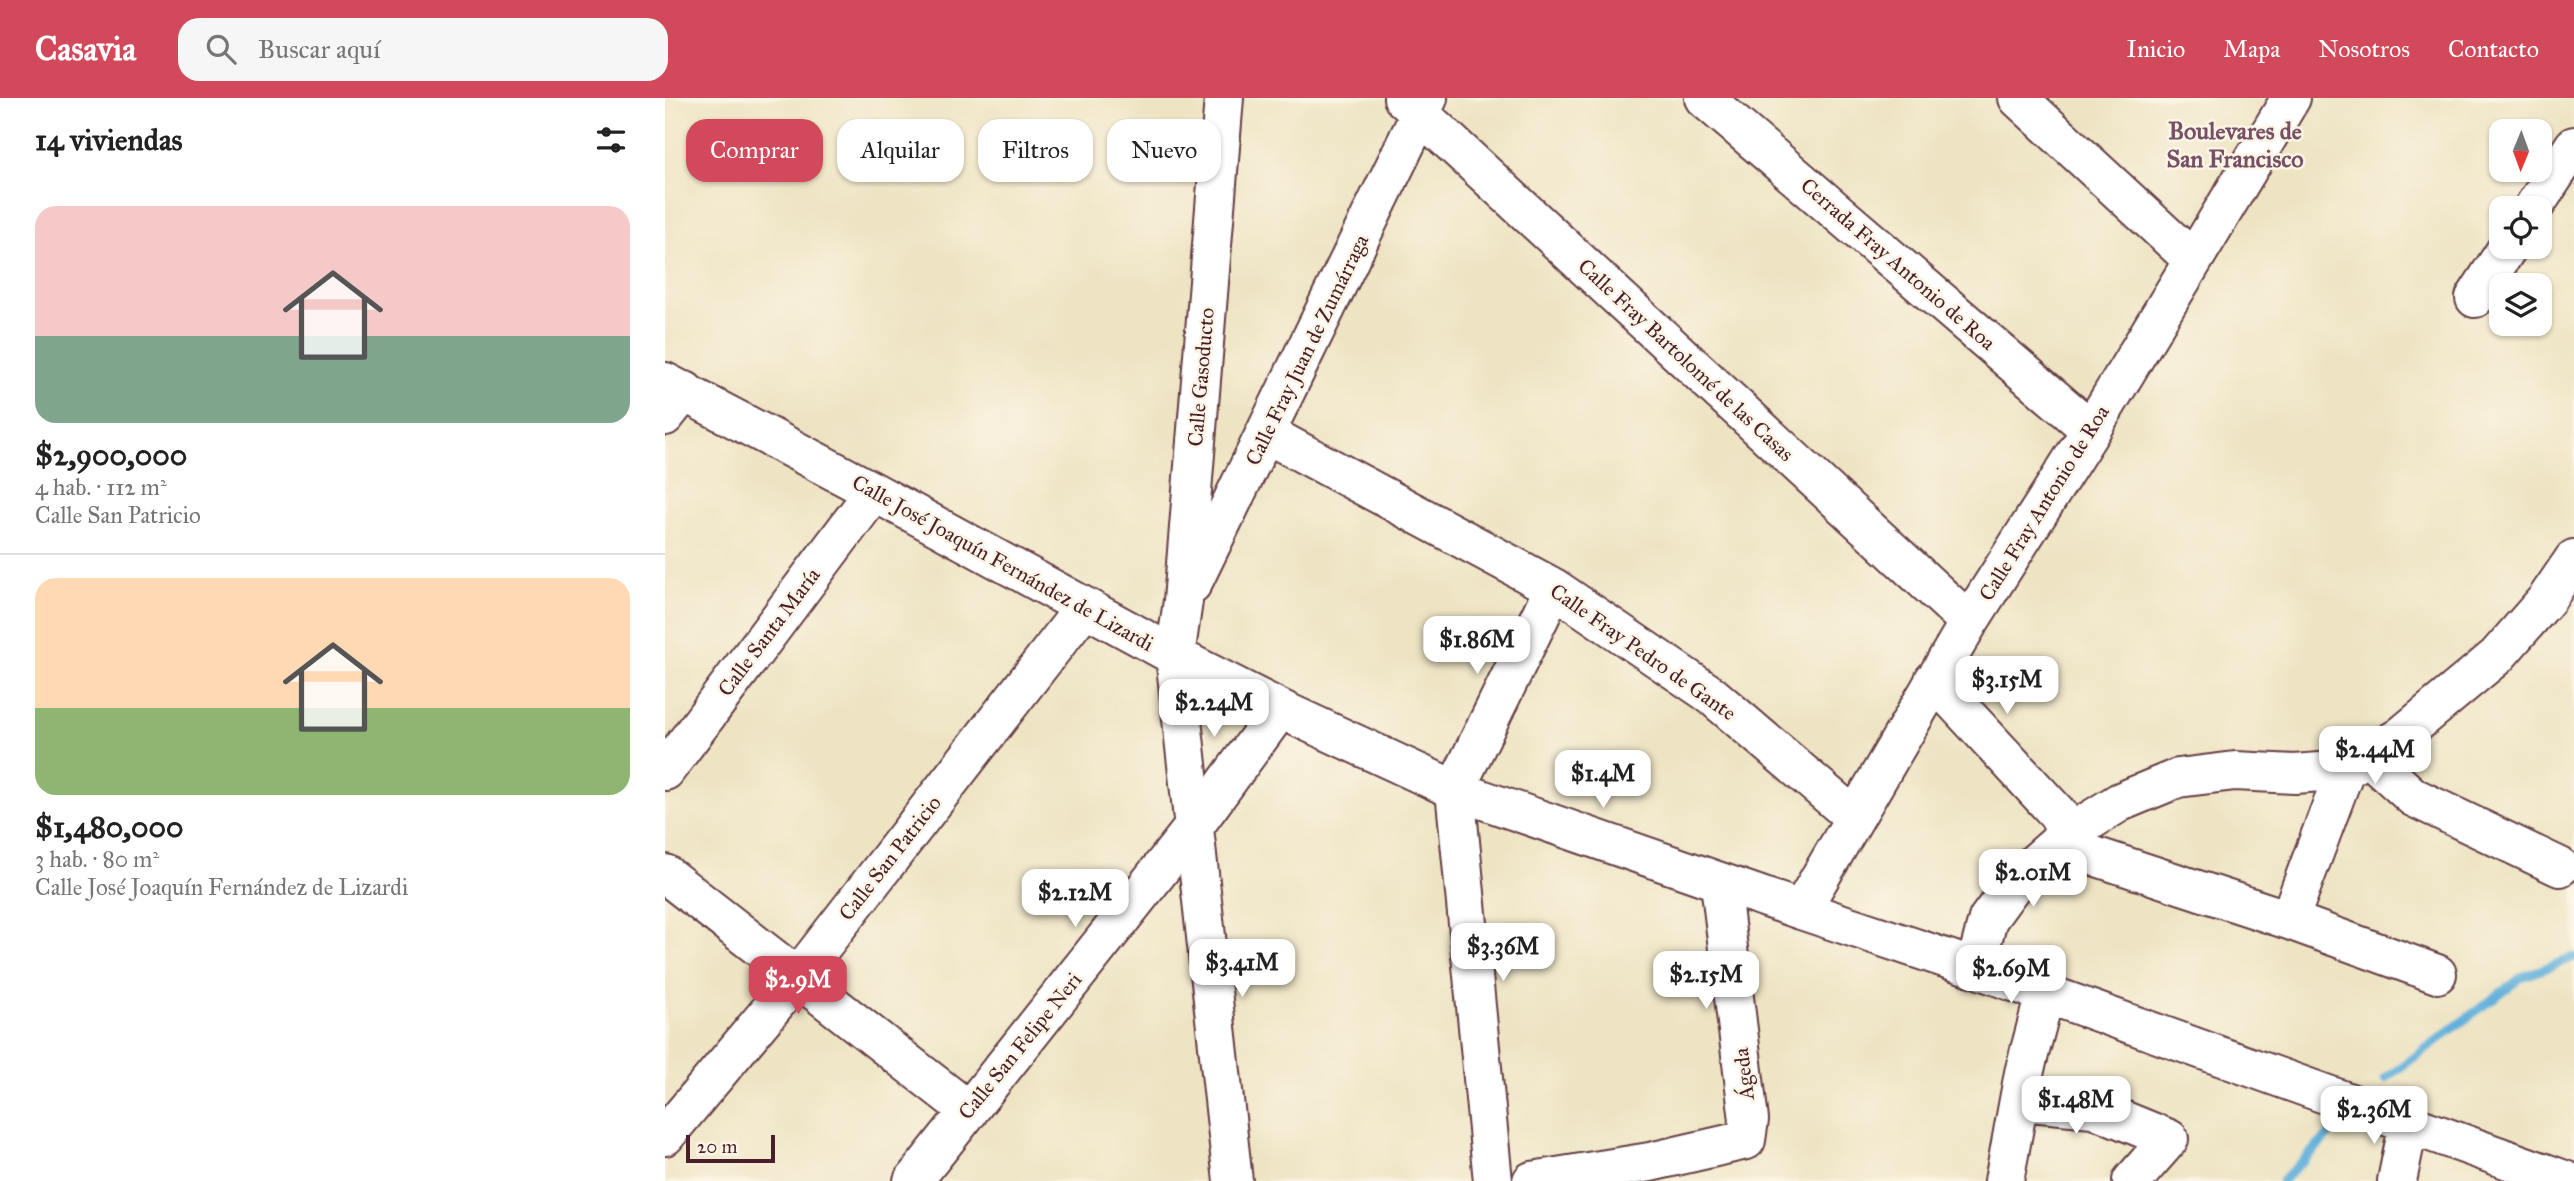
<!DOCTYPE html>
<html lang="es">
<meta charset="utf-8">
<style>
:root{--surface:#fff;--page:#f6f6f6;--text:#222;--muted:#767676;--line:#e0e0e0;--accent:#d1495b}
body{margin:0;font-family:"IM FELL Great Primer",serif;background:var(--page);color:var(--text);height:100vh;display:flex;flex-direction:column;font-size:26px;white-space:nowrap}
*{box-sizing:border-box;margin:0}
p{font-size:23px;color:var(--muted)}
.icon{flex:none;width:38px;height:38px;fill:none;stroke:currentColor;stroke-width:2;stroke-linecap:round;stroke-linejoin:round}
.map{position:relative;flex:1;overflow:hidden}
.drawer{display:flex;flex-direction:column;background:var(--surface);width:665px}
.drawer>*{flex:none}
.banner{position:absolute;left:21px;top:21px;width:665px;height:63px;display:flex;gap:14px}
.needle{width:46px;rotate:181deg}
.buttons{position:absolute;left:1824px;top:21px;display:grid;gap:14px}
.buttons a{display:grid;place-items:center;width:63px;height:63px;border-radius:14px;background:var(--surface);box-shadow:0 2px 5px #0004;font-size:35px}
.scale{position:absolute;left:21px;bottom:18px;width:89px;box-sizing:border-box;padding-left:7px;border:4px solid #4a1f2b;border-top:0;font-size:19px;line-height:24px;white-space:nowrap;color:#4a1f2b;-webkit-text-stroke:5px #fcf5e5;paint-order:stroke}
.price{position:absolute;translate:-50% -60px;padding:0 16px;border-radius:14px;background:#fff;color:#222;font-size:23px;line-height:46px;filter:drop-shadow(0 2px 4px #0008)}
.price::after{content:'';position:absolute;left:50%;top:42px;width:21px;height:16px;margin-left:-10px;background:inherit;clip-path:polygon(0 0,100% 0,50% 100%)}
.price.current{background:var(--accent);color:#fff}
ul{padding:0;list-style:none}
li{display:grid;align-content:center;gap:14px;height:371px;padding:0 35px}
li+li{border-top:2px solid var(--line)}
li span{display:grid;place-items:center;height:217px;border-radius:21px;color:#555}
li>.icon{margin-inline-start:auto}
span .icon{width:126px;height:126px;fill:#fffc;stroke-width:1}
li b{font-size:30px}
h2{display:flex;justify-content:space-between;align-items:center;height:84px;padding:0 35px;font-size:30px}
.chip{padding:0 24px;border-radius:21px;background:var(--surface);box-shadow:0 2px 5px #0004;font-size:24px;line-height:63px}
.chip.current{background:var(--accent);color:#fff}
header{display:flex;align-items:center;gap:42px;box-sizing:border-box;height:98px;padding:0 35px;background:var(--accent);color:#fff}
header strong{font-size:33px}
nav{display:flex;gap:38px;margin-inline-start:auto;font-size:24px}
.search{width:490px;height:63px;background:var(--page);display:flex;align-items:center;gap:18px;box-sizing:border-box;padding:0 24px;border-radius:21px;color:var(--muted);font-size:26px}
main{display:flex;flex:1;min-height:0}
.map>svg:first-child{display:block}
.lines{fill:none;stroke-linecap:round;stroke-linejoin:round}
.stream{stroke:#61b0db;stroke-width:9}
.minor-casing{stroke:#633d42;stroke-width:42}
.minor{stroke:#fff;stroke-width:38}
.labels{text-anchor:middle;stroke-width:5;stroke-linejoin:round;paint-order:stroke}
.street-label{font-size:21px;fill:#4a1f2b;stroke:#fcf5e5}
.quarter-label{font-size:24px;font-weight:bold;fill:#765065;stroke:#fcf5e5}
</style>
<header>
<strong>Casavia</strong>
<div class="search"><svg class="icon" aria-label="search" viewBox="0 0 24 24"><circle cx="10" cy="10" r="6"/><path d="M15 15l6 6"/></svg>Buscar aquí</div>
<nav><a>Inicio</a><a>Mapa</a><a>Nosotros</a><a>Contacto</a></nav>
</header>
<main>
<section class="drawer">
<h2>14 viviendas<svg class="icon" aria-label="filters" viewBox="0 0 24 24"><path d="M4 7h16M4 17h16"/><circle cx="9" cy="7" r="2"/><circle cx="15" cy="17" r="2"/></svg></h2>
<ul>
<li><span style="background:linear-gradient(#f6c9c9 60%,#7fa58c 0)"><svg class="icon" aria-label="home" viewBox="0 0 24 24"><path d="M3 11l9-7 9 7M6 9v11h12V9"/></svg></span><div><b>$2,900,000</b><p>4 hab. · 112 m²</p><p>Calle San Patricio</p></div></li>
<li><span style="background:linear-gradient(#ffd9b3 60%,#8fb573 0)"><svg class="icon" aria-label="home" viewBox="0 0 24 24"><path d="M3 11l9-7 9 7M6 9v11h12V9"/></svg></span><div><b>$1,480,000</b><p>3 hab. · 80 m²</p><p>Calle José Joaquín Fernández de Lizardi</p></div></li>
</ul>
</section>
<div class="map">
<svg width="1909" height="1083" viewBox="0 0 1909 1083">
<rect width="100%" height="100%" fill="#fcf5e5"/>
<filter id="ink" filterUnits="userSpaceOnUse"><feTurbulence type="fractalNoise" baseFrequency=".0143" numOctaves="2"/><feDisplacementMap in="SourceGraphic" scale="14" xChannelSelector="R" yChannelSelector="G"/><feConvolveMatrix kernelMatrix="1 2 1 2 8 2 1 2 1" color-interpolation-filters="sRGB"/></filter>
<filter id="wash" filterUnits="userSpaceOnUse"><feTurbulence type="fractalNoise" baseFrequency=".00686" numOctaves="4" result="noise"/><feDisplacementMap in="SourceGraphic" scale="28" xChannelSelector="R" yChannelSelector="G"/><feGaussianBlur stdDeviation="1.57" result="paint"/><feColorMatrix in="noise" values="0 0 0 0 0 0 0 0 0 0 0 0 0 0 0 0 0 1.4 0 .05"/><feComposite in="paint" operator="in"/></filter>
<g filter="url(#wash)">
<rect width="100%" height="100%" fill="#eee4c4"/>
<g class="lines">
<path class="stream" d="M1720 981 1857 879 1909 859
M1617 1083 1673 1028"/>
</g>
</g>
<g filter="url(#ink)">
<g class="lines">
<defs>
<path id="minor" d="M559 0 518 503 510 558 568 1083
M738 0 1304 524
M1039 0 1426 332
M1353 0 1527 161
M1868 110 1909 48
M1810 200 1843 149
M0 284 209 394 510 558 615 611 790 692 1136 812 1310 870 1902 1083
M0 318 20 293
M602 336 889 490 1045 596 1189 719
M527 486 763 0
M1269 582 1393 716 1402 737 1426 757 1624 822 1772 876
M1703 658 1748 699 1895 769
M0 673 209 394
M0 776 304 1013
M1136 812 1304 524 1426 332 1626 0
M1624 822 1680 672
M1310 870 1323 821 1353 780 1402 737 1455 704 1513 680 1570 673 1630 676 1680 672 1735 639 1832 558 1881 502 1909 461
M1354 1003 1428 1010 1504 1041 1467 1083
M0 1038 132 880 419 510
M248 1083 528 730 615 611
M828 1083 790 692 889 490
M867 1083 985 1064 1081 1042 1084 1022 1055 785
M1339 1083 1359 975 1380 896
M1732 1083 1744 1024"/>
</defs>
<use href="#minor" class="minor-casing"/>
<use href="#minor" class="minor"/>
</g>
</g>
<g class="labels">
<g class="street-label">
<text transform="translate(1233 166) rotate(41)" y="7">Cerrada Fray Antonio de Roa</text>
<text transform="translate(642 252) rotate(-64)" y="7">Calle Fray Juan de Zumárraga</text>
<text transform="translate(1021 262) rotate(43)" y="7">Calle Fray Bartolomé de las Casas</text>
<text transform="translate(536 279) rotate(-85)" y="7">Calle Gasoducto</text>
<text transform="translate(1379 405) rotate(-58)" y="7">Calle Fray Antonio de Roa</text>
<text transform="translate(338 465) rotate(29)" y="7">Calle José Joaquín Fernández de Lizardi</text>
<text transform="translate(104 534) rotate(-53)" y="7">Calle Santa María</text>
<text transform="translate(978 554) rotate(35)" y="7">Calle Fray Pedro de Gante</text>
<text transform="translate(225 760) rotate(-52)" y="7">Calle San Patricio</text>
<text transform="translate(355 948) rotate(-51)" y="7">Calle San Felipe Neri</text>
<text transform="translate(1079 976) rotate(-97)" y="7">Ágeda</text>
</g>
<g class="quarter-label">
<text x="1570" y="41">Boulevares de<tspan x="1570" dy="28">San Francisco</tspan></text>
</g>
</g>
</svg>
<div class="buttons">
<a><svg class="needle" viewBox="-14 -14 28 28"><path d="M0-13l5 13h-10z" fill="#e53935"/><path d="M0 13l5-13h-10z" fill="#767676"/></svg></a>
<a><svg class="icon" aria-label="locate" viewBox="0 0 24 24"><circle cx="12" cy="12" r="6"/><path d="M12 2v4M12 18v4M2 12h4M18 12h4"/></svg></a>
<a><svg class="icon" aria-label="layers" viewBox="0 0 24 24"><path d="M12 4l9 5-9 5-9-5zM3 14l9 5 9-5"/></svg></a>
</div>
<div class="scale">20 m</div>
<b class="price" style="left:812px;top:578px">$1.86M</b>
<b class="price" style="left:1342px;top:618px">$3.15M</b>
<b class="price" style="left:549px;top:641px">$2.24M</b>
<b class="price" style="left:1710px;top:688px">$2.44M</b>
<b class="price" style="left:938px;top:712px">$1.4M</b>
<b class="price" style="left:1368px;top:811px">$2.01M</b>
<b class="price" style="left:410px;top:831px">$2.12M</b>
<b class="price" style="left:838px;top:885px">$3.36M</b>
<b class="price" style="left:577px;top:901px">$3.41M</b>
<b class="price" style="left:1346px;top:907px">$2.69M</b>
<b class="price" style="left:1041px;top:913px">$2.15M</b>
<b class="price current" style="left:133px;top:918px">$2.9M</b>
<b class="price" style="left:1411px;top:1038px">$1.48M</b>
<b class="price" style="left:1709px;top:1048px">$2.36M</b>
<div class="banner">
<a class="chip current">Comprar</a>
<a class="chip">Alquilar</a>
<a class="chip">Filtros</a>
<a class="chip">Nuevo</a>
</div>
</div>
</main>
